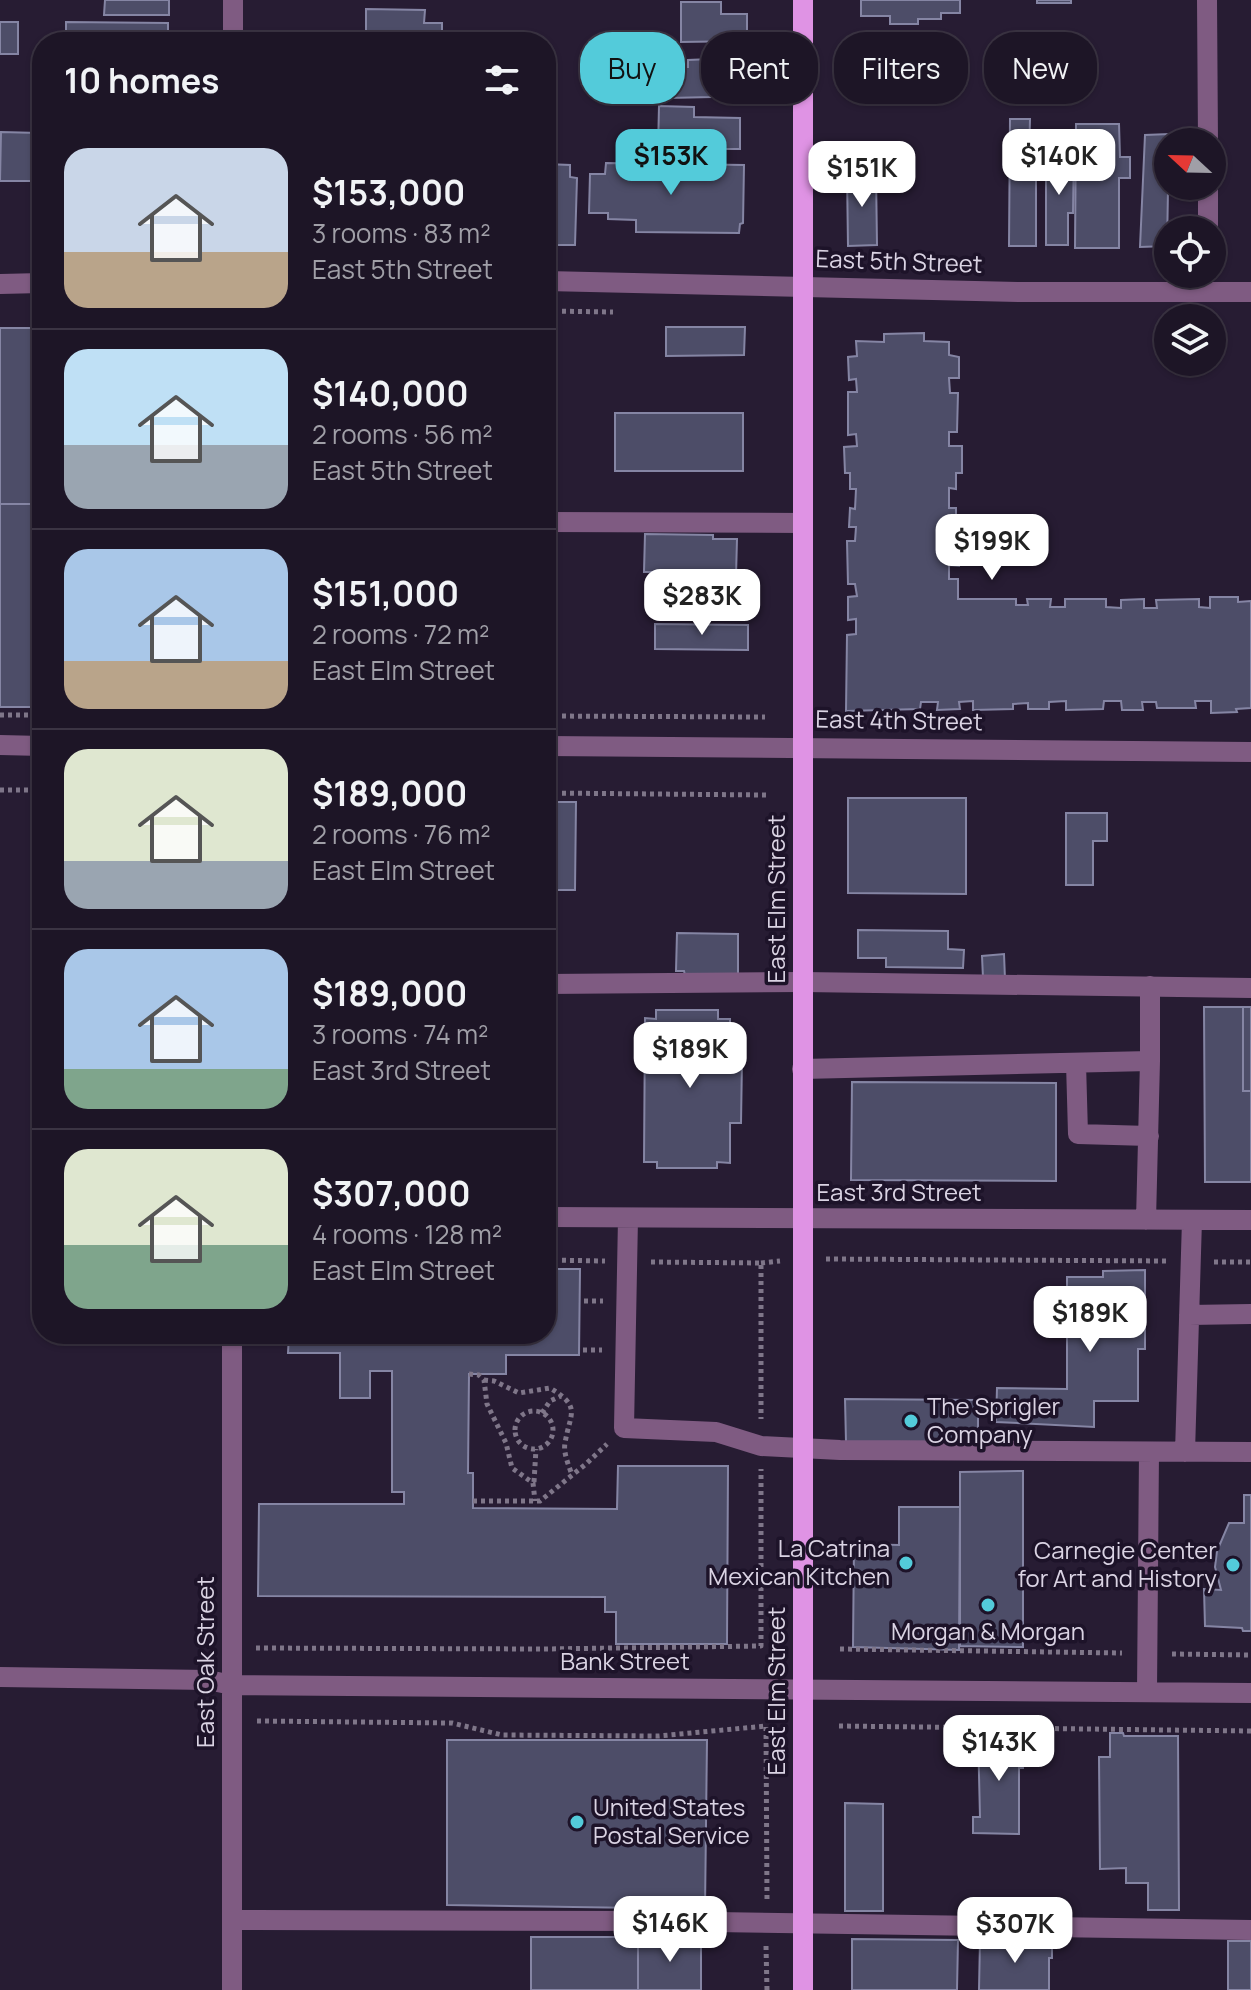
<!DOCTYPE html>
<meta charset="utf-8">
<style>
:root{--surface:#1d1526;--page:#251e2e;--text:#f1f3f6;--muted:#a09fa7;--line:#3b3443;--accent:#53cbda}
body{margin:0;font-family:Manrope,sans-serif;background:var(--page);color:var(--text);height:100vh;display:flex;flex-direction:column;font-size:30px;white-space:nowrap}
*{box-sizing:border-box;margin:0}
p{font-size:26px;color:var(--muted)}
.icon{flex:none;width:44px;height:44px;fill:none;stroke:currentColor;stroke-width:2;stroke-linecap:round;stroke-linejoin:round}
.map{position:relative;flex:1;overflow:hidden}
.details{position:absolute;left:32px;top:32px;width:524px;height:1312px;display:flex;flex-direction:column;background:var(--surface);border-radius:32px;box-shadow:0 2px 6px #0004,0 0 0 2px var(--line)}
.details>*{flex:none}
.hud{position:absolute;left:580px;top:32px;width:550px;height:72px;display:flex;gap:16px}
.needle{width:52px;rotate:292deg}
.tools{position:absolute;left:1154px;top:128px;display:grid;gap:16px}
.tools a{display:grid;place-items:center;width:72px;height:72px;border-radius:50%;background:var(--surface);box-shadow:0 2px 6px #0004,0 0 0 2px var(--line);font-size:40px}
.price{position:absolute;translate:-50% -68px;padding:0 18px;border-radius:16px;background:#fff;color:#222;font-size:26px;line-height:52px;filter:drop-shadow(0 2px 4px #0008)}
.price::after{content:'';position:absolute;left:50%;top:48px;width:24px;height:18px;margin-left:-12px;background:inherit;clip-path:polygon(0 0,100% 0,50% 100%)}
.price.active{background:var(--accent);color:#111}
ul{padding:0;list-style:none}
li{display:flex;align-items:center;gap:24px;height:200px;padding:0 32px}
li+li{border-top:2px solid var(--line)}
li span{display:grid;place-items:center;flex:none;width:224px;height:160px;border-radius:24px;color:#555}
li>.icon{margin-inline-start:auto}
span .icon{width:96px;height:96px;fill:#fffc;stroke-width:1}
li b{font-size:34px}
h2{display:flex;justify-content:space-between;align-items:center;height:96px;padding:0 32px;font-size:34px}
.chip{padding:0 28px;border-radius:32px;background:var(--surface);box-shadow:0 2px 6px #0004,0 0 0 2px var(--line);font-size:28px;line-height:72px}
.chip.active{background:var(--accent);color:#111}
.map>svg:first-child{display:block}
.building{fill:#4d4d68;stroke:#8585a4;stroke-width:2}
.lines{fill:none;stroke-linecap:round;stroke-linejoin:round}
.path{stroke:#7f7689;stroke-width:5;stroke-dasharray:4 4;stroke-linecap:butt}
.minor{stroke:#7f5b82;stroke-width:20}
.major{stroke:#df93e4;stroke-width:20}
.poi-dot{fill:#53cbda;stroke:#1d1329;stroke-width:3}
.labels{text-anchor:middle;stroke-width:7;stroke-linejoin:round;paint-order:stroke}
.street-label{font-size:24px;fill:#dad3e3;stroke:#1d1329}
.poi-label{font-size:24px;fill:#dad3e3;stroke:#1d1329;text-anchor:start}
</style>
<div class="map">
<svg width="1251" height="1990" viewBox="0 0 1251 1990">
<rect width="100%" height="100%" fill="#271c33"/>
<path class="building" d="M105 0H169V15H104Z
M861 0H960V13H941V19H918V24H890V16H861Z
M1037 0H1071V3H1037Z
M681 2H721V14H747V41L681 42Z
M366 9 425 10 424 23H442V42H366Z
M0 22H18V54H0Z
M66 22 168 23V42H66Z
M711 59V69L746 68V89H712V97L668 98V89H663V67H688V60Z
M659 106 694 107V117L740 118V149H658Z
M1010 119H1030L1029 161H1036V246H1009Z
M1076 124H1119L1120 157H1130V178H1119V248H1075Z
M1 132 39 133V181H0Z
M1169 134 1167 246 1140 247 1145 135Z
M1064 147H1074L1073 213H1068V245H1046V157L1064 158Z
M606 163 744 165 743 223 740 224 739 233 636 232V220L608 219V213H589L590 174H605Z
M546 164 570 165V177L577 178 575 245H546Z
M847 173H876L877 245 848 246Z
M666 327H745L744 355 666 356Z
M0 328H42V504H0Z
M924 333V341L949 342V355L959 357V378H949L950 393H958L957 432H949V446H962V473H956V489L949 488V508H956V527H949V543L958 542 959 566 949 565V579H958V599H1016V605H1028L1027 599H1051L1050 607H1065V599H1106V607L1121 608V600L1144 599V608H1157L1156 600 1199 599V607L1210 608V597H1238V602L1251 601V708L1236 709 1237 712 1211 713V701H1195L1196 708H1157L1156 702H1142L1143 710H1122L1121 701H1104L1103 709 1066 710V701L1049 702V709H1028V703L1013 704V709L973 710V701L959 702 960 709 937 710 938 702H921L920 709 846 711 847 635 856 634V619L848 620V597L857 596 855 584H848L847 541H855L856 527H849L850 508 855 509 856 489H850V473H845L844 447 857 446 856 434 848 435V392H857L856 379 849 380 848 357 857 356 856 341 884 342V334Z
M615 413H743V471H615Z
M0 504H42V707H0Z
M645 534 713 535V539H737L736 576H708V611L658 610V572H644Z
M546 602 548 692H546Z
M655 624 748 625V650L655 649Z
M848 798H966V894L848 893Z
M546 802H576L575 890H546Z
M1066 813H1107V841H1093V885H1066Z
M858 930 948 931V949L964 950 963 968 886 967V958H858Z
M677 933 738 934V976L685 975 684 971H676Z
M1004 954 1005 979 983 978 982 956Z
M1204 1007H1243V1091H1251V1182H1205Z
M1243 1007H1251V1091H1243Z
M656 1010H718V1019H730V1059H742L741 1123H730V1163L717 1162V1168H657V1162H644L645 1018 656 1019Z
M852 1082 1056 1083V1181L851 1180Z
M546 1269H580L579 1355H506V1374H469L468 1473H473V1508L617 1509 618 1466H728L727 1644H616V1612H605V1597L258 1596 259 1504H404V1492H392V1371H370V1398H340V1353H288L289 1334H546Z
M1145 1270V1349H1138V1401H1094V1427L996 1422 997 1388 1067 1389V1277H1103V1271Z
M845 1399 978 1400V1444L846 1442Z
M1023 1471V1647L960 1646V1472Z
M1244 1495H1251V1631H1243L1242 1628 1205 1626 1204 1589 1221 1590 1215 1567 1217 1551 1229 1523H1244Z
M899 1507H960L959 1650 853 1647 854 1544 899 1545Z
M978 1733H1022L1023 1768H1019V1834L973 1833V1817H980Z
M1110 1733H1123L1124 1736H1178L1179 1910H1148V1883H1126V1868L1100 1869 1099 1757H1110Z
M447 1740H707L705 1909 447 1905Z
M845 1803 883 1804V1911H845Z
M531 1937H638V1990H531Z
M638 1937H701V1990H638Z
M852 1939 958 1940 957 1990H852Z
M980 1940H1052V1958H1049V1990H979Z
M1228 1941H1251V1990H1228Z"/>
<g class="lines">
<path class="path" d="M546 311 613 312
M0 715H42
M546 716 765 717
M0 790H42
M546 793 766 795
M826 1259 1168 1261
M546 1260 605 1261
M651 1262 761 1263V1419
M1214 1262H1251
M761 1263 780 1261
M584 1301H603
M583 1350H602
M469 1374 479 1375 484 1380 487 1404 506 1443 512 1468 533 1483 535 1501
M484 1380 494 1381 519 1393 550 1388C582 1407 570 1413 565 1443 563 1453 569 1466 572 1475
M515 1430a19 19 0 1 1 38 0a19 19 0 1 1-38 0Z
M542 1413 550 1401 561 1396
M534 1482 536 1449
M473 1501H540L586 1464 607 1444
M256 1648 543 1649 761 1646V1469
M840 1649 1122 1653
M1172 1654 1251 1655
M257 1721 452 1723 502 1735 659 1736 766 1726 767 1900
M839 1726 1251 1731
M766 1946 767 1990"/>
<path class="minor" d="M1207 0 1208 142
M233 42V0
M1208 186V230
M546 281 1019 292H1251
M0 284 42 283
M546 522 803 523
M0 745 42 746
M546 746 1251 752
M546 984 803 982 1251 988
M1150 986V1061
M1076 1063 1078 1134 1149 1136
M802 1069 1150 1061 1146 1220
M546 1217 1251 1220
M628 1218 624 1428 716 1432 761 1446 840 1450 1251 1452
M1189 1315 1251 1314
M1185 1452 1192 1220
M0 1677 208 1680 232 1685 1251 1693
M1147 1692 1149 1452
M232 1920 646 1921 1251 1930
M232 1990V1334"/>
<path class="major" d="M803 0V1990"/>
</g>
<g class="poi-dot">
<circle cx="911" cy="1421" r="8"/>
<circle cx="906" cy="1563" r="8"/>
<circle cx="1233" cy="1565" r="8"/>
<circle cx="988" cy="1605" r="8"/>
<circle cx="577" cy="1822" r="8"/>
</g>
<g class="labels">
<g class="street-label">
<text transform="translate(899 262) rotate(2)" y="8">East 5th Street</text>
<text transform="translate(899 721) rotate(1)" y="8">East 4th Street</text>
<text transform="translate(777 899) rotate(-90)" y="8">East Elm Street</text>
<text x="899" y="1201">East 3rd Street</text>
<text transform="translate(206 1662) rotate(-90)" y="8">East Oak Street</text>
<text x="625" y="1670">Bank Street</text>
<text transform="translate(777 1691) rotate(-90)" y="8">East Elm Street</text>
</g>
<g class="poi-label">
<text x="927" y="1415">The Sprigler<tspan x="927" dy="28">Company</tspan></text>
<text x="890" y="1557" text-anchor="end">La Catrina<tspan x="890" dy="28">Mexican Kitchen</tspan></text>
<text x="1217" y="1559" text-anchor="end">Carnegie Center<tspan x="1217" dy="28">for Art and History</tspan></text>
<text x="988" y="1640" text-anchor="middle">Morgan &amp; Morgan</text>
<text x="593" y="1816">United States<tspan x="593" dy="28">Postal Service</tspan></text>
</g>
</g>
</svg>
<div class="tools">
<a><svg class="needle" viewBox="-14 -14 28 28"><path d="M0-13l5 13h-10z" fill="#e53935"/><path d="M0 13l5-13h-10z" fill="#a09fa7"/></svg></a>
<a><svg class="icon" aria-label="locate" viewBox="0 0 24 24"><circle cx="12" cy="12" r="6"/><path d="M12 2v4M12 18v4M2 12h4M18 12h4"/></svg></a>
<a><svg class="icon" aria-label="layers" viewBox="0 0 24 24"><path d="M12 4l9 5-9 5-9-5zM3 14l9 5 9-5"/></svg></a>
</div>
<b class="price active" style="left:671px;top:197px">$153K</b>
<b class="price" style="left:1059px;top:197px">$140K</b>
<b class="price" style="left:862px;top:209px">$151K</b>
<b class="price" style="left:992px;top:582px">$199K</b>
<b class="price" style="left:702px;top:637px">$283K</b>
<b class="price" style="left:690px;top:1090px">$189K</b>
<b class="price" style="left:1090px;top:1354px">$189K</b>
<b class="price" style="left:999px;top:1783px">$143K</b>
<b class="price" style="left:670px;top:1964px">$146K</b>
<b class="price" style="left:1015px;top:1965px">$307K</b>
<div class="hud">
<a class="chip active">Buy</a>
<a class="chip">Rent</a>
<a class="chip">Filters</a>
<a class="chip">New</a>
</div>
<section class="details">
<h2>10 homes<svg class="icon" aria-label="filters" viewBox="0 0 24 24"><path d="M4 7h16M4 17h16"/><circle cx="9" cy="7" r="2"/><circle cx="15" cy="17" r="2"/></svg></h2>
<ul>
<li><span style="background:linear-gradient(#c9d6e8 65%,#b9a48a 0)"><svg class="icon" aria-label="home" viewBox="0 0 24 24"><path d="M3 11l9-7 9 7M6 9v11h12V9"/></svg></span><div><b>$153,000</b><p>3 rooms · 83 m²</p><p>East 5th Street</p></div></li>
<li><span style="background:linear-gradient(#bfe0f5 60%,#9aa5b1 0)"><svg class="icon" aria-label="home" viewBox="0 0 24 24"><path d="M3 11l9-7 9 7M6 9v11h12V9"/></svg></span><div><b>$140,000</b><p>2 rooms · 56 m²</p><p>East 5th Street</p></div></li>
<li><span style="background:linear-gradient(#a9c7e8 70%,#b9a48a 0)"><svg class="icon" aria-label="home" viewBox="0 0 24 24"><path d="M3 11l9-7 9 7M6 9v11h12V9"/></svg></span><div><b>$151,000</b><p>2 rooms · 72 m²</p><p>East Elm Street</p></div></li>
<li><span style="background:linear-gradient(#dfe7d0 70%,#9aa5b1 0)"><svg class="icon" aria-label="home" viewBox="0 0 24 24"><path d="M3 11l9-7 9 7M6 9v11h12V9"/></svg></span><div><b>$189,000</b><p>2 rooms · 76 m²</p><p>East Elm Street</p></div></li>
<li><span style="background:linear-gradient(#a9c7e8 75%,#7fa58c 0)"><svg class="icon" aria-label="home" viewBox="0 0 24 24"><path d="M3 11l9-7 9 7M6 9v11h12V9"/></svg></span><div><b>$189,000</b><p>3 rooms · 74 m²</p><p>East 3rd Street</p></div></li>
<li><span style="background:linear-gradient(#dfe7d0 60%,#7fa58c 0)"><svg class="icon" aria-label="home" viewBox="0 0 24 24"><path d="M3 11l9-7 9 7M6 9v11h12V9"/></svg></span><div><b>$307,000</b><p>4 rooms · 128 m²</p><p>East Elm Street</p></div></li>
</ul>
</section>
</div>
